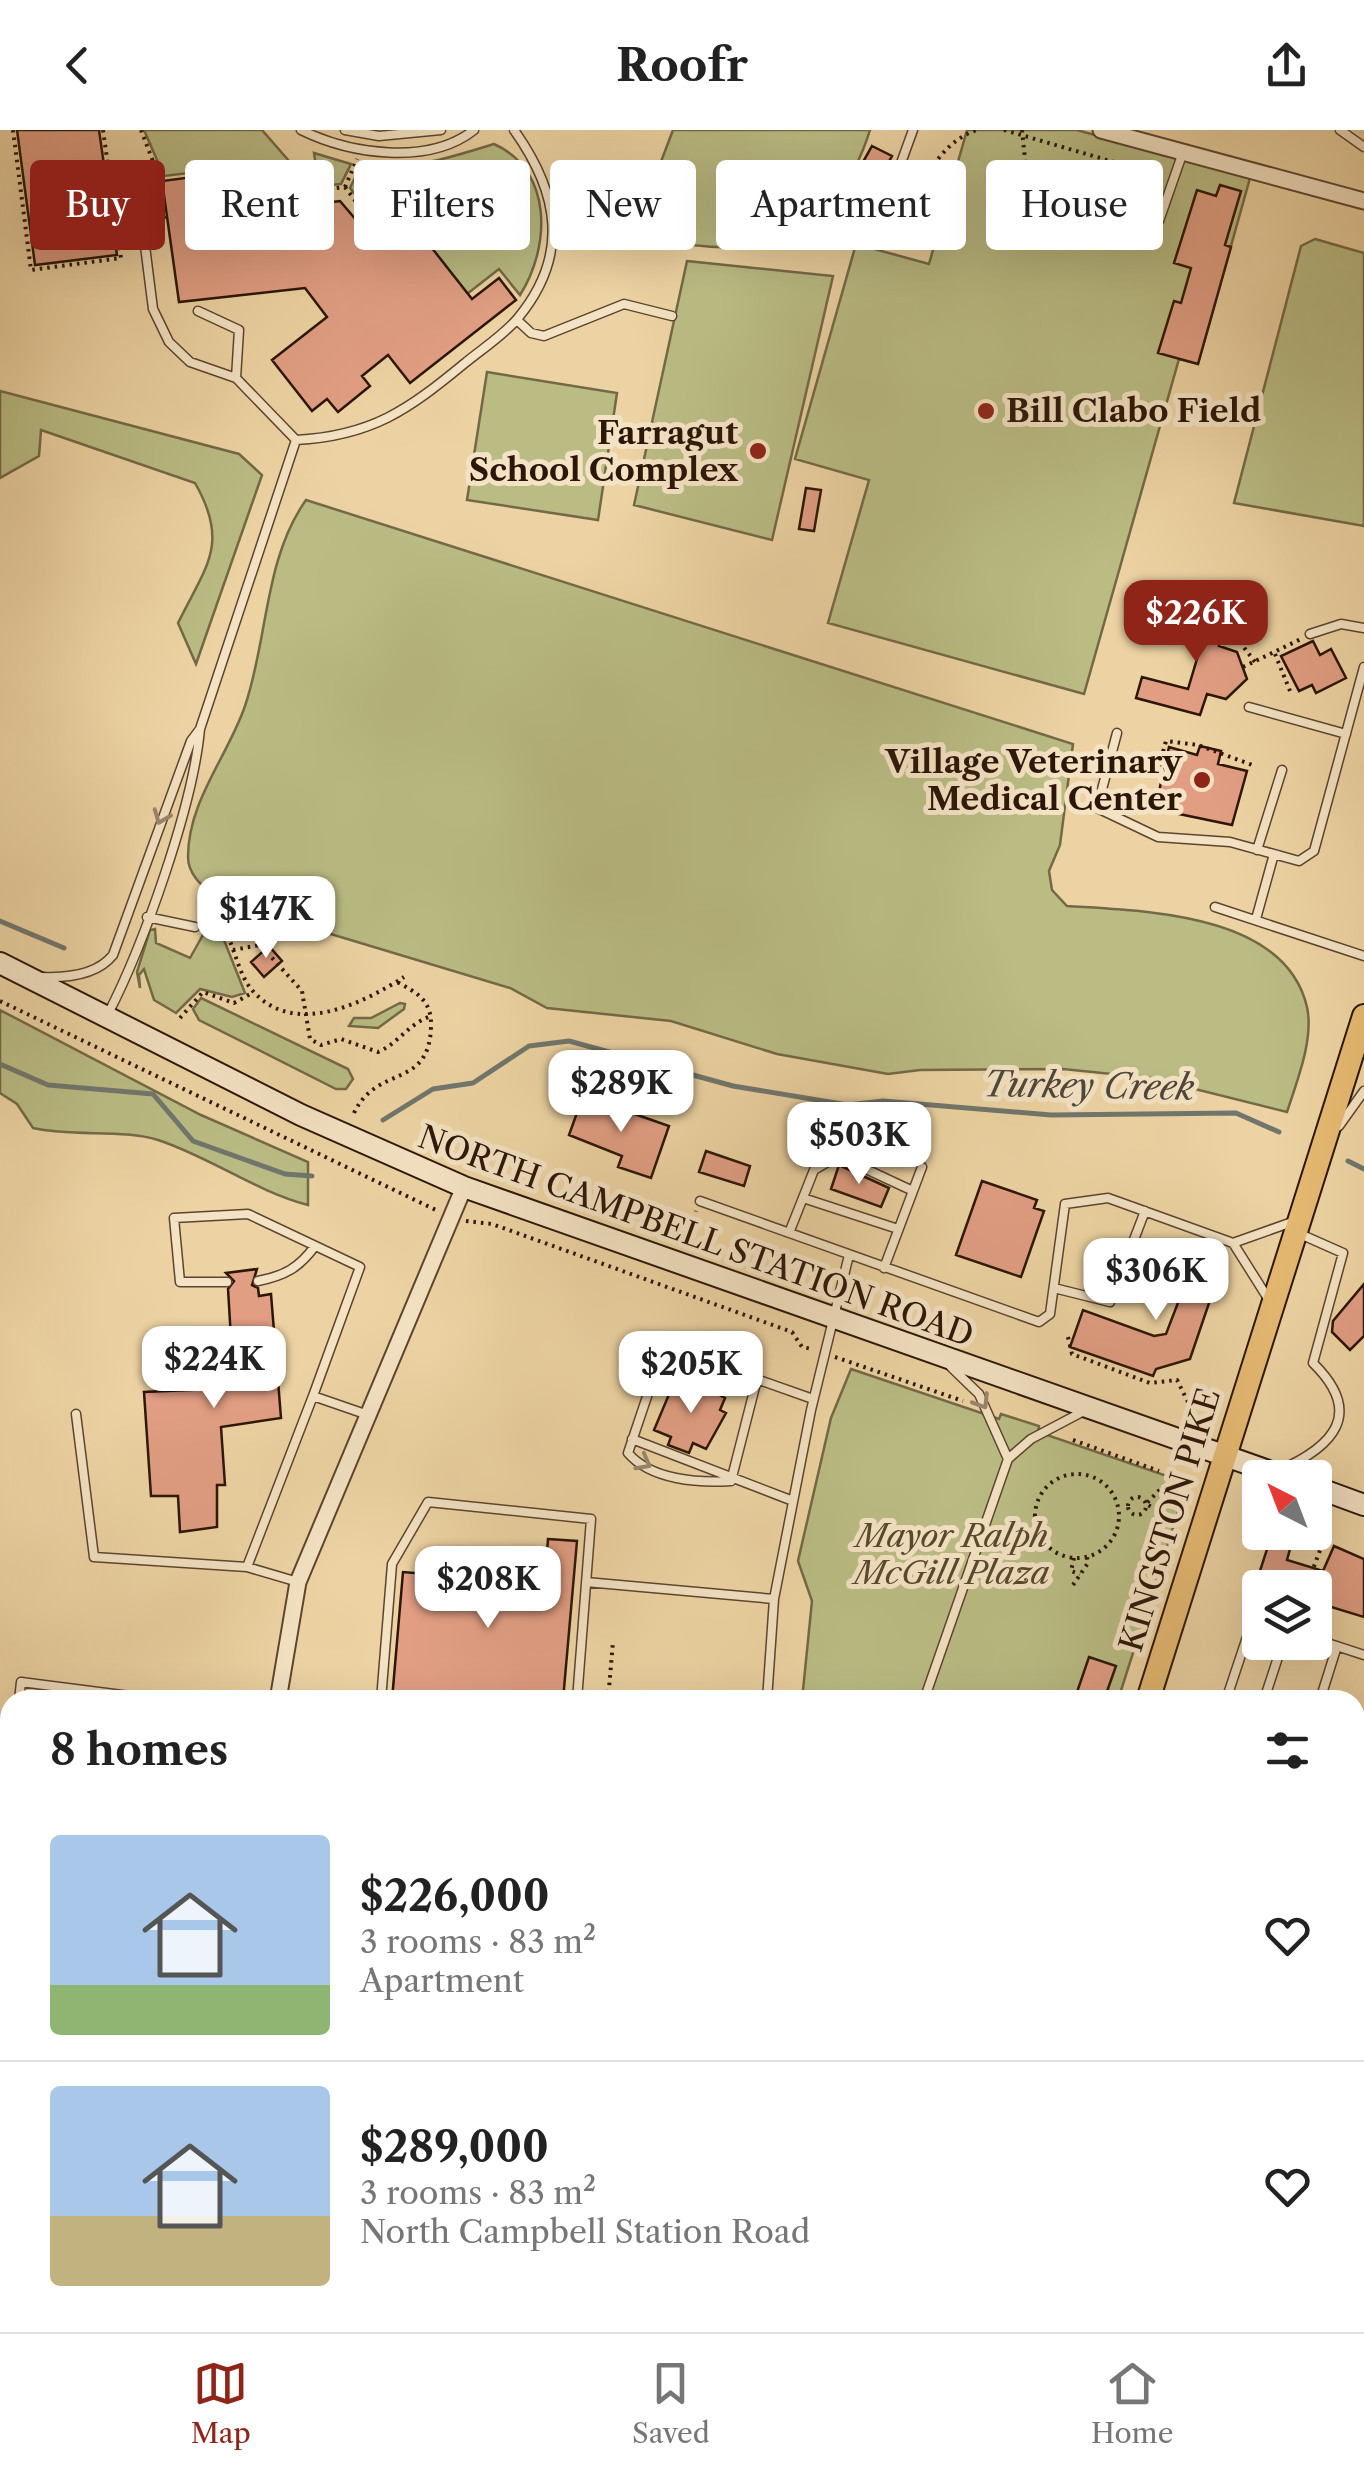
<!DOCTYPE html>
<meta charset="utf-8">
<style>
:root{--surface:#fff;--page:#f2f2f2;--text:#222;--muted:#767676;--line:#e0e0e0;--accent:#8f2418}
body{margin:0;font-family:"Libre Caslon Text",serif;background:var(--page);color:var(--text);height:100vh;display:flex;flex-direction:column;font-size:38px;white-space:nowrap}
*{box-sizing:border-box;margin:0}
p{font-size:32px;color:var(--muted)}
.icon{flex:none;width:55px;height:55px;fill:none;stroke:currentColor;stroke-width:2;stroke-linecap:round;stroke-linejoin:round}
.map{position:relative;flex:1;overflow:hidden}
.drawer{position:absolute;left:0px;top:1560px;width:1365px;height:642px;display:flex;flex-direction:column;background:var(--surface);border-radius:30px 30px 0 0;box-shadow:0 10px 40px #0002}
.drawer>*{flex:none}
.hud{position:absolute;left:30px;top:30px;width:1305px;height:90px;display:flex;gap:20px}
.needle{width:65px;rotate:318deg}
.controls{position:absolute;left:1242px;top:1330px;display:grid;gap:20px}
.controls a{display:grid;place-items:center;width:90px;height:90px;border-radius:10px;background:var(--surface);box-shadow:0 10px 40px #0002;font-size:50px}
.price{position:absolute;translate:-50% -85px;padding:0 22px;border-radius:20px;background:#fff;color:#222;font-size:32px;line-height:65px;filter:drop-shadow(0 2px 5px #0008)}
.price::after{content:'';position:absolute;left:50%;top:60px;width:30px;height:22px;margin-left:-15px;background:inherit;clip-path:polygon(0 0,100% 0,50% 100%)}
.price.active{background:var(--accent);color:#fff}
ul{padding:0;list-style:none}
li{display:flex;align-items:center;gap:30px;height:250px;padding:0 50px}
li+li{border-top:2px solid var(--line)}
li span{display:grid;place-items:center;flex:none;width:280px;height:200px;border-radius:10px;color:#555}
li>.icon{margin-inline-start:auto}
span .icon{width:120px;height:120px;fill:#fffc;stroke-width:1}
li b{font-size:42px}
h2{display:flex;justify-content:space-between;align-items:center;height:120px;padding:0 50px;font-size:42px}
.pill{padding:0 35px;border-radius:10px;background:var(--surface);box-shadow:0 10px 40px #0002;font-size:35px;line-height:90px}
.pill.active{background:var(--accent);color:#fff}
header{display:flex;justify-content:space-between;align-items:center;height:130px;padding:0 50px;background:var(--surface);font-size:45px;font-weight:700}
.tabs{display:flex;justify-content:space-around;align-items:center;height:140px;border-top:2px solid var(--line);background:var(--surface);font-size:28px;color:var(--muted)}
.tabs a{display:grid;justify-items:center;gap:5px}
.tabs .active{color:var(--accent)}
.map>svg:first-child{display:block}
.green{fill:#babc84;stroke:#736946;stroke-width:2.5}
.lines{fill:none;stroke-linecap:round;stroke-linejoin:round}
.stream{stroke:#70766d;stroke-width:5}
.building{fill:#e19e83;stroke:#2c1607;stroke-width:2.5}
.service-casing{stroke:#5c452e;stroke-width:11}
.minor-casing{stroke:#5c452e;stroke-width:19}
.secondary-casing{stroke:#2c1607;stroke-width:24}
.primary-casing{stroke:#2c1607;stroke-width:26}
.path{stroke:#2c1607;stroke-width:4;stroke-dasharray:2.5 5;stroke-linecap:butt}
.service{stroke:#f3e2c3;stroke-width:8}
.minor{stroke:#f3e2c3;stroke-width:15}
.secondary{stroke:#f3e2c3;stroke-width:20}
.primary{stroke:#e6ba72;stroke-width:22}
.oneway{stroke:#99866e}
.poi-dot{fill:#8f2418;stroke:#f3e2c3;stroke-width:4}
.labels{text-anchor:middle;stroke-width:10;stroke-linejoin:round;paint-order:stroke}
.poi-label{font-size:32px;font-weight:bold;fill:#2c1607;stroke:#f3e2c3;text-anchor:end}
.street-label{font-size:32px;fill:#2c1607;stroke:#f3e2c3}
.park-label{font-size:32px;font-style:italic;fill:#57482c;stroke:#f3e2c3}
.water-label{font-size:35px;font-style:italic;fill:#4e463a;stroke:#f3e2c3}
</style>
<header><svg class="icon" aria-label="back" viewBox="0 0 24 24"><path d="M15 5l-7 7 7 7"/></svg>Roofr<svg class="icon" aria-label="share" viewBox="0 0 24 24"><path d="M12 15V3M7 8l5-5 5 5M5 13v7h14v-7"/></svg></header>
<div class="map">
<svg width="1364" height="2202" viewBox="0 0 1364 2202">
<rect width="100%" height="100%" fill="#edd3a3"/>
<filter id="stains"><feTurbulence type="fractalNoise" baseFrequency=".002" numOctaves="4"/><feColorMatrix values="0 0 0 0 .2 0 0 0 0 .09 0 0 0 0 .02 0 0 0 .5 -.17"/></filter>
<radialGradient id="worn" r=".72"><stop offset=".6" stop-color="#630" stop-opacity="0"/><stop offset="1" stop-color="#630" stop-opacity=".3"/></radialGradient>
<path class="green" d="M144 0H262L289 31 164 46Z
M673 0H870C835 114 739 139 635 100Z
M967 0H1077L1250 48 1198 234 1179 229 1084 564 828 493 869 350 795 329 856 114 929 134Z
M494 14C554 41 550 118 520 165L499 139 467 164 402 80 380 95 350 58 361 35C411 41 448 28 494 14Z
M314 23 351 34 341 54 319 56Z
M1315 109 1364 123V396L1234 373 1301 116Z
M687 131 833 146 772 410 634 375Z
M487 242 617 263 598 390 467 370Z
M0 261 239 324 262 345 196 534 178 493C206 436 230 414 195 353L41 300 39 326 0 348Z
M306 370 1073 614 1060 715 1049 741 1052 760 1067 776C1142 781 1285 782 1307 877 1314 909 1297 951 1287 982L1151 948 1063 939 920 940 888 944 777 924 671 891 547 878 510 858 218 770C205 758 188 746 188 727 188 671 228 626 245 576 268 509 264 429 306 370Z
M155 799 156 813 190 828 204 803 224 810 245 863 232 867 200 859 176 883 154 870 144 839 139 845 140 858 137 842 150 800Z
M201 868 348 939 353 949 346 959H336L199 890 193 879Z
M400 873 405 874 404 879 378 898 349 896 354 888H371Z
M0 880 201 985 308 1032V1075C255 1061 210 1027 158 1010 123 999 74 1007 33 998L17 974 0 963Z
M851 1239 999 1289 1001 1284 1039 1296 1038 1302 1167 1346 1178 1362V1382L1118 1570H802L812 1471 798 1431 831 1288Z
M736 2193V2192L895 2193 892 2202H735Z"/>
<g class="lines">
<path class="stream" d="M0 791 64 818
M0 934 48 955 153 964 193 1011 285 1044 312 1046
M383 990 433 959 473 953 529 916 569 911 733 956 848 975 883 971 1051 985 1236 983 1279 1002
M1348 1031 1364 1039"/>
</g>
<path class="building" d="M17 0H99L111 84 105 91 113 98 117 125 35 135Z
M872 16 892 26 869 68 849 57Z
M310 32 315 74 340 71 369 105 402 80 472 169 499 148 516 170 410 253 388 225 362 246 370 256 338 282 327 269 312 281 272 230 327 187 305 158 179 172 162 51Z
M1220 55 1241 61 1225 115 1231 117 1198 234 1158 223 1174 171 1181 173 1191 138 1174 133 1197 60 1216 66Z
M806 358 821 360 814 401 799 399Z
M1161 477 1226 495 1219 516 1237 522 1247 549 1226 569 1207 564 1200 585 1136 568 1142 547 1188 559 1202 512 1154 499Z
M1313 511 1320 525 1331 519 1346 548 1316 563 1312 555 1299 561 1281 526Z
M1200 616 1221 621 1218 634 1247 641 1232 695 1155 679 1169 617 1197 625Z
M269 816 282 831 264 847 251 832Z
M583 966 669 996 651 1048 618 1037 622 1026 569 1005Z
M706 1021 750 1036 744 1056 699 1042Z
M839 1035 889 1058 881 1077 831 1059Z
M982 1051 1037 1070 1034 1078 1044 1081 1021 1147 956 1125Z
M1180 1118 1223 1132 1190 1229 1156 1239 1153 1246 1070 1217 1083 1180 1154 1206 1166 1204 1186 1152 1170 1146Z
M257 1139 252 1155 258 1158 259 1166 271 1164 281 1288 221 1297 225 1355H217V1397L180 1402 178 1366H151L144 1262 234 1258 228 1159 234 1151 226 1143Z
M1364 1154V1206L1350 1220 1332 1202 1333 1191Z
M688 1248 725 1268 720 1280 726 1283 706 1319 693 1313 689 1323 668 1315 671 1307 654 1300 675 1250 685 1254Z
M548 1409 577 1411 563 1570H392L403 1442 501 1450 502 1418 547 1422Z
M1269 1413 1290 1419 1287 1430 1323 1441 1334 1416 1364 1429V1487L1315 1472V1458H1281L1258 1447Z
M1089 1527 1116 1536 1104 1570 1076 1565Z"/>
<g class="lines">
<defs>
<path id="service" d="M301 0C350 24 428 36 474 0
M345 0 379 6 441 0
M1340 0 1364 17
M137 53 153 179 169 212 190 232 236 248 296 310
M112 91 140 87
M1159 91 1183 22
M873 110 913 0
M198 181 239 200 236 248
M517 190 531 203 544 206 624 174 672 186
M296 310C372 306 408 280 465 233 482 219 504 205 518 188 570 125 559 63 514 0
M1310 504 1341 494 1364 498
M1249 577 1346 604
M1117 603 1097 678 1158 707 1230 712 1299 731 1314 721 1364 537
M1257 720 1282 640
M1215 777 1364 826
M147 787 195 797
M1256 789 1274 724
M42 847C67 848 97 845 113 825L191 611 200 599
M108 884C144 814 193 676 200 599L296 310
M1339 996 1364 961
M803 1068 898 1099
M700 1071 1039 1192 1050 1184 1065 1074 1108 1068 1233 1113 1269 1170
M789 1103 814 1040 838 1026 913 1061
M1233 1113 1295 1091
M884 1138 922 1037
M258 1151C284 1146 299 1138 315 1116
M227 1152H180L174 1088 248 1084 360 1137 313 1266 368 1285
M1054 1158 1110 1172 1145 1081
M640 1208 813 1269
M664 1216 628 1323C651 1350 698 1353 731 1351
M951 1237 979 1264 1008 1329
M76 1284 94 1427 247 1437 298 1452
M632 1309 793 1371
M1278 1341C1335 1316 1364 1283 1313 1233L1343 1123 1300 1104
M731 1351 757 1249
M247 1437 313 1266
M586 1452 774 1469 811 1280 849 1125
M1315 1509 1364 1525
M19 1570 21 1552 161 1570
M381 1570 392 1434 428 1372 591 1389 577 1570
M767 1570 774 1469
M924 1570 1008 1329 1031 1309 1084 1281
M1226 1570 1260 1468
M1264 1570 1283 1512
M1320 1570 1337 1516
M1355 1655 1364 1627
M0 1723 10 1644
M0 1747 10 1749
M1355 1771 1364 1774
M1364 1798 1358 1815 1364 1837
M1355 2123 1364 2125
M139 2202 142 2192
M530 2202V2192
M724 2202 725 2192"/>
<path id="minor" d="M1101 0 1364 71
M278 1570 298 1452 464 1057
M195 2192 196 2202
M249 2192 250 2202"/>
<path id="secondary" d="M0 833 301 985 464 1057 1288 1348
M1315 1357 1364 1375"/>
<path id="primary" d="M1148 1570 1364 886
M923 2202 926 2192"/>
</defs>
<use href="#service" class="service-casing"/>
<use href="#minor" class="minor-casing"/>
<use href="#secondary" class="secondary-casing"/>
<use href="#primary" class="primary-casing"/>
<path class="path" d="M13 0 31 140 121 128 117 104
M103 0 114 79
M141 0 160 50 165 91 156 92
M1004 0 1162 46
M1022 0 1026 39
M345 57 376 98
M345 57 357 29
M307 62 345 57
M889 104C919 70 931 15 977 0
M1226 494 1255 532
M1275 524 1290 561
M1243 537 1301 509
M1136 639 1157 644 1166 611 1198 615 1255 636
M205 799 229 809C236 825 241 848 252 860 293 908 362 874 404 847
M233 820 260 815 264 819 302 861 310 909 321 915 341 909 378 922C399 913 408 894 431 886
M0 871 438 1081
M180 888 203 862 234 873 252 863
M354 983C377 934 429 960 431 897 432 871 418 863 397 852
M466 1091 492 1094 792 1202 802 1217 812 1219
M686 1110 696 1081
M1068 1207 1072 1224 1150 1253 1177 1250 1190 1276
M835 1227 963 1271
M1073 1310 1159 1341
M1035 1386a42 42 0 1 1 84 0a42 42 0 1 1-84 0Z
M1170 1349 1146 1374 1176 1390
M1128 1376a9 9 0 1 1 18 0a9 9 0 1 1-18 0Z
M1036 1395 1026 1399 1031 1411 1041 1408
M1001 1413 1028 1406
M1074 1428 1071 1441 1080 1444
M1073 1455 1088 1433 1087 1427
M1306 1458 1329 1396
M608 1570 613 1512"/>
<use href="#service" class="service"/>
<use href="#minor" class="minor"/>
<use href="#secondary" class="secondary"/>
<use href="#primary" class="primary"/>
</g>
<defs><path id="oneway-chevron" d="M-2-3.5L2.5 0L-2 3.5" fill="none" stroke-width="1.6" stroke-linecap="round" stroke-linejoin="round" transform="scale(2.5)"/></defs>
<g class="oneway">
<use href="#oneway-chevron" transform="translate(161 687) rotate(111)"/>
<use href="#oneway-chevron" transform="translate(982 1272) rotate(58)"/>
<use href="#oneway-chevron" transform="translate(644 1333) rotate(29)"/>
</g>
<g class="poi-dot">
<circle cx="986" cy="281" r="10"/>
<circle cx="758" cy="321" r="10"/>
<circle cx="1202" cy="650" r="10"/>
</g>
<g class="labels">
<g class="poi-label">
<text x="1006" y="292" text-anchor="start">Bill Clabo Field</text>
<text x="738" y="314">Farragut<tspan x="738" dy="37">School Complex</tspan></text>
<text x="1182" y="643">Village Veterinary<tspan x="1182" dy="37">Medical Center</tspan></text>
</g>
<g class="street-label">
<text transform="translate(696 1106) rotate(20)" y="11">NORTH CAMPBELL STATION ROAD</text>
<text transform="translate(1170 1390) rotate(-73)" y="11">KINGSTON PIKE</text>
</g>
<g class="park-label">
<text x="952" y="1417">Mayor Ralph<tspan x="952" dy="37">McGill Plaza</tspan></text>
</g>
<g class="water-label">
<text transform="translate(1089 956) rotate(1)" y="12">Turkey Creek</text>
</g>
</g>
<rect width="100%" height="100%" filter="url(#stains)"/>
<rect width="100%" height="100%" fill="url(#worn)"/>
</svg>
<div class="controls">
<a><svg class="needle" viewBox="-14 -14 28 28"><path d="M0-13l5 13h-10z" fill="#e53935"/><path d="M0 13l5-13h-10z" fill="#767676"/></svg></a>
<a><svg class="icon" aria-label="layers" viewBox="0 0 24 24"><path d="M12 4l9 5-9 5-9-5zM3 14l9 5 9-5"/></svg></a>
</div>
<b class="price active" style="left:1196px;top:535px">$226K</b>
<b class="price" style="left:266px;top:831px">$147K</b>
<b class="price" style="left:621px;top:1005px">$289K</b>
<b class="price" style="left:859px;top:1057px">$503K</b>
<b class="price" style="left:1156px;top:1193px">$306K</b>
<b class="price" style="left:214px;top:1281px">$224K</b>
<b class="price" style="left:691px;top:1286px">$205K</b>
<b class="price" style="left:488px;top:1501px">$208K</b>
<div class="hud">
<a class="pill active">Buy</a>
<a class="pill">Rent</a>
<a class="pill">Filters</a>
<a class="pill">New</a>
<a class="pill">Apartment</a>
<a class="pill">House</a>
</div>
<section class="drawer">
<h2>8 homes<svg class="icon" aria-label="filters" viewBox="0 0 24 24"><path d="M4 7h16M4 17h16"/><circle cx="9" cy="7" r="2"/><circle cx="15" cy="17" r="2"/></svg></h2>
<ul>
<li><span style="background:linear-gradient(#a9c7e8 75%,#8fb573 0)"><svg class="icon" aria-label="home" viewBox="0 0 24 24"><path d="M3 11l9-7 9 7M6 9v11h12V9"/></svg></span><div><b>$226,000</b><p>3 rooms · 83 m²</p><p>Apartment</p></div><svg class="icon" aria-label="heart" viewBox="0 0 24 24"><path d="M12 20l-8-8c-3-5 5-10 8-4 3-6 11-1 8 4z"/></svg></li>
<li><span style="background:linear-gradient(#a9c7e8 65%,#c2b280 0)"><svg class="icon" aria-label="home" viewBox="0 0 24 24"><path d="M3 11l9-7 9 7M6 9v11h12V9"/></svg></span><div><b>$289,000</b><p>3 rooms · 83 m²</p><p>North Campbell Station Road</p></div><svg class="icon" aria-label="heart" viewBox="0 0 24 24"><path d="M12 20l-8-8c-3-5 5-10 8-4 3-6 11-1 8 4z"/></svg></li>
</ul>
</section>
</div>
<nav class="tabs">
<a class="active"><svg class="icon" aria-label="map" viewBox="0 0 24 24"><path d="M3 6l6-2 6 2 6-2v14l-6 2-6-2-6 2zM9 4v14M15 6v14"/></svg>Map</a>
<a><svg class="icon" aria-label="saved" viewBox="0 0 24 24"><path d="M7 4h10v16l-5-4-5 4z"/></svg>Saved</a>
<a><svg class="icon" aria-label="home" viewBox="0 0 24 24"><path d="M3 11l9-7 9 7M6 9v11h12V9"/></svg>Home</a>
</nav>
